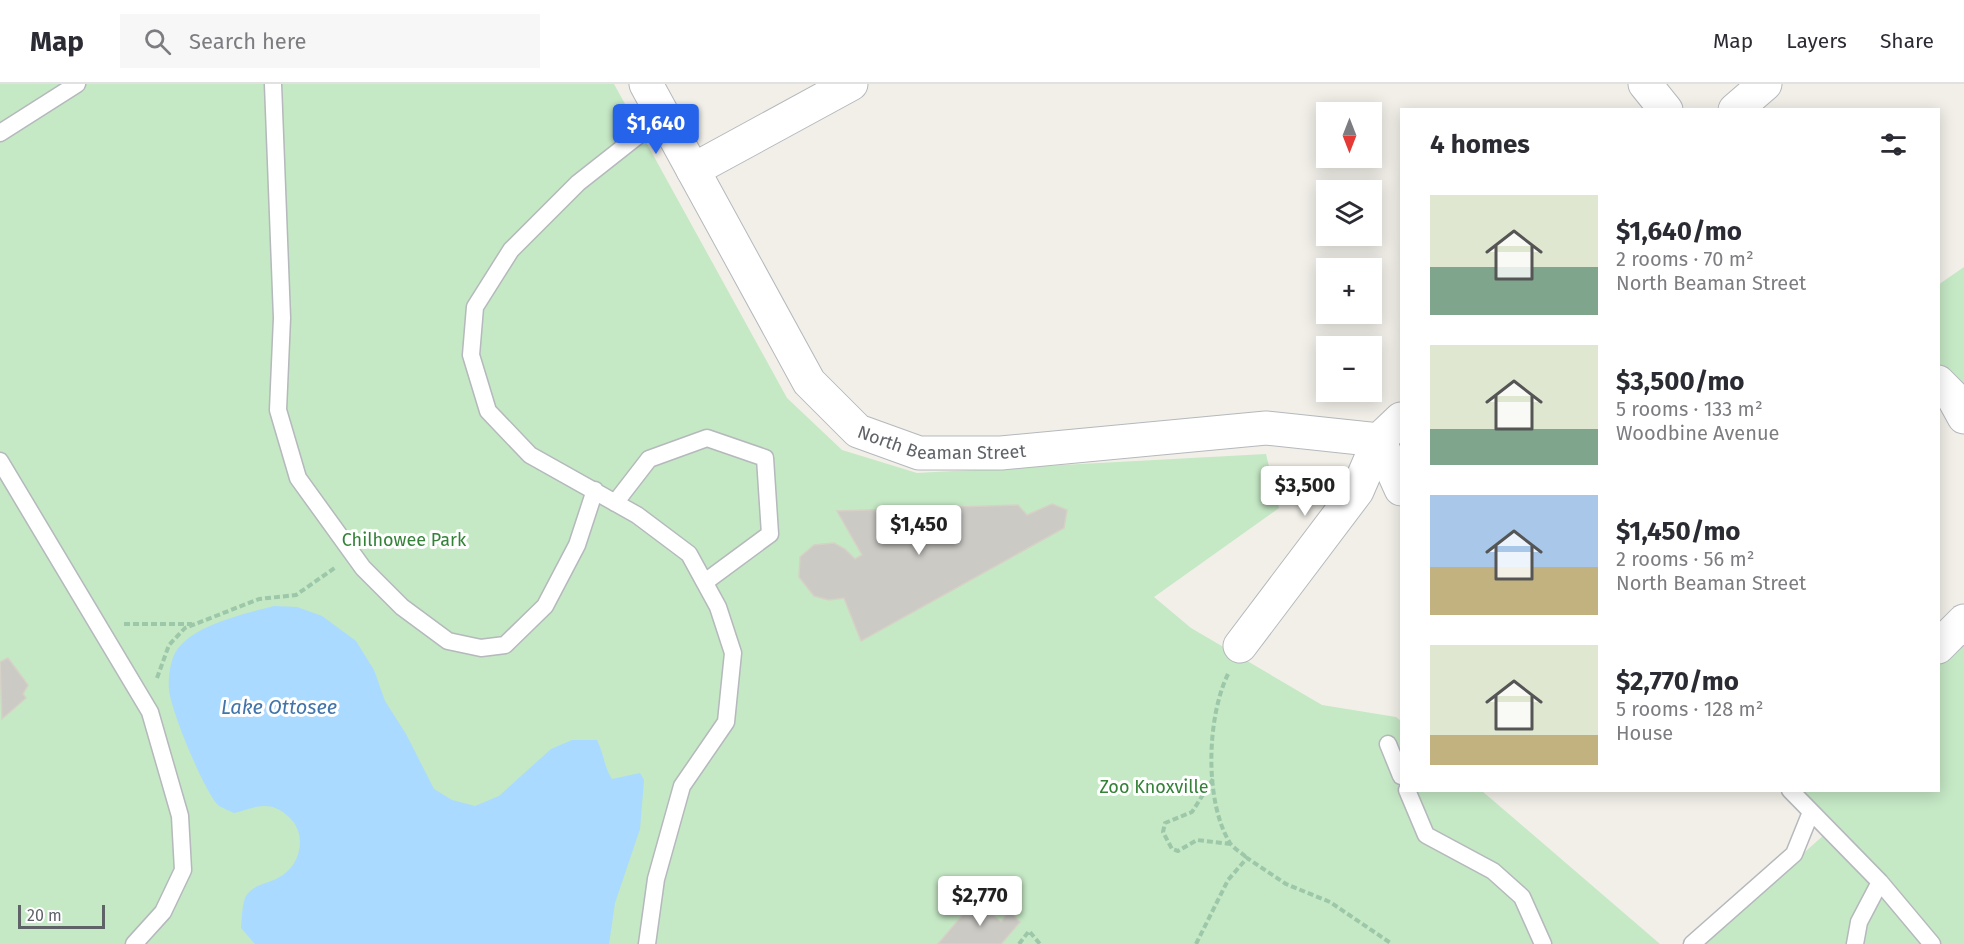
<!DOCTYPE html>
<meta charset="utf-8">
<style>
:root{--surface:#fff;--page:#f7f7f7;--text:#2b2b33;--muted:#7c7c81;--line:#e1e1e2;--accent:#2563eb}
body{margin:0;font-family:"Fira Sans",sans-serif;background:var(--page);color:var(--text);height:100vh;display:flex;flex-direction:column;font-size:22px;white-space:nowrap}
*{box-sizing:border-box;margin:0}
p{font-size:20px;color:var(--muted)}
.icon{flex:none;width:33px;height:33px;fill:none;stroke:currentColor;stroke-width:2;stroke-linecap:round;stroke-linejoin:round}
.map{position:relative;flex:1;overflow:hidden}
.panel{position:absolute;left:1400px;top:24px;width:540px;height:684px;display:flex;flex-direction:column;background:var(--surface);border-radius:0px;box-shadow:0 3px 15px #0003}
.panel>*{flex:none}
.needle{width:39px;rotate:180deg}
.fabs{position:absolute;left:1316px;top:18px;display:grid;gap:12px}
.fabs a{display:grid;place-items:center;width:66px;height:66px;border-radius:0px;background:var(--surface);box-shadow:0 3px 15px #0003;font-size:30px}
.scale{position:absolute;left:18px;bottom:15px;width:87px;box-sizing:border-box;padding-left:6px;border:3px solid #5f6368;border-top:0;font-size:16px;line-height:21px;white-space:nowrap;color:#5f6368;-webkit-text-stroke:4px #fff;paint-order:stroke}
.price{position:absolute;translate:-50% -51px;padding:0 14px;border-radius:6px;background:#fff;color:#222;font-size:20px;line-height:39px;filter:drop-shadow(0 2px 3px #0008)}
.price::after{content:'';position:absolute;left:50%;top:36px;width:18px;height:14px;margin-left:-9px;background:inherit;clip-path:polygon(0 0,100% 0,50% 100%)}
.price.current{background:var(--accent);color:#fff}
ul{padding:0;list-style:none}
li{display:flex;align-items:center;gap:18px;height:150px;padding:0 30px}
li span{display:grid;place-items:center;flex:none;width:168px;height:120px;border-radius:0px;color:#555}
li>.icon{margin-inline-start:auto}
span .icon{width:72px;height:72px;fill:#fffc;stroke-width:1}
li b{font-size:26px}
h2{display:flex;justify-content:space-between;align-items:center;height:72px;padding:0 30px;font-size:26px}
header{display:flex;align-items:center;gap:36px;box-sizing:border-box;height:84px;padding:0 30px;background:var(--surface);border-bottom:2px solid var(--line)}
header strong{font-size:28px}
nav{display:flex;gap:33px;margin-inline-start:auto;font-size:21px}
.search{width:420px;height:54px;background:var(--page);display:flex;align-items:center;gap:15px;box-sizing:border-box;padding:0 21px;border-radius:0px;color:var(--muted);font-size:22px}
.map>svg:first-child{display:block}
.green{fill:#c5e8c5}
.water{fill:#aadaff}
.building{fill:#cccac5;stroke:#d6d1c6;stroke-width:1.5}
.lines{fill:none;stroke-linecap:round;stroke-linejoin:round}
.lane-casing{stroke:#b5b8bc;stroke-width:19}
.street-casing{stroke:#b5b8bc;stroke-width:35}
.path{stroke:#9cc7a9;stroke-width:4;stroke-dasharray:6 3;stroke-linecap:butt}
.lane{stroke:#fff;stroke-width:16}
.street{stroke:#fff;stroke-width:33}
.labels{text-anchor:middle;stroke-width:6;stroke-linejoin:round;paint-order:stroke}
.street-label{font-size:18px;fill:#5f6368;stroke:#fff}
.park-label{font-size:18px;fill:#348238;stroke:#fff}
.water-label{font-size:20px;font-style:italic;fill:#4174aa;stroke:#fff}
</style>
<header>
<strong>Map</strong>
<div class="search"><svg class="icon" aria-label="search" viewBox="0 0 24 24"><circle cx="10" cy="10" r="6"/><path d="M15 15l6 6"/></svg>Search here</div>
<nav><a>Map</a><a>Layers</a><a>Share</a></nav>
</header>
<div class="map">
<svg width="1964" height="860" viewBox="0 0 1964 860">
<rect width="100%" height="100%" fill="#f1efe8"/>
<path class="green" d="M0 0H614L787 314 842 366 917 389 1266 370 1279 424 1154 513 1191 544 1322 621 1396 633 1401 637V706L1482 707 1660 860H0Z
M1964 183V333L1938 298V201Z
M1964 537V860H1702L1825 750 1788 707 1938 706V563Z"/>
<path class="water" d="M274 522 297 523 322 532 356 557 374 586 385 617 406 650 434 705 452 716 475 722 499 712 551 665 572 656H597C604 670 604 683 612 695L640 689 644 696 640 745 615 819 609 860H255L241 844C242 835 242 819 246 812 254 800 267 800 278 794 301 783 308 750 289 733 270 715 256 723 234 729 229 726 221 724 217 720 204 706 170 625 169 605 168 595 170 579 175 569 191 541 245 530 274 522Z"/>
<path class="building" d="M1052 420 1067 426 1064 444 861 557 844 514 829 516 814 512 799 493 800 473 814 461 834 459 845 465 855 475 862 471 837 427 1018 421 1027 431Z
M8 574 28 601 23 610 26 614 2 635 0 578Z
M976 815 1001 838 1009 827 1020 838 1001 860H938Z"/>
<g class="lines">
<defs>
<path id="lane" d="M273 0 282 234 278 326 298 394 363 484 402 523 448 557 481 564 505 561 545 522 577 461 595 406
M0 49 77 0
M0 377 150 628 180 732 183 786 163 828 134 860
M615 419 649 375 707 354 765 374 770 450 705 498
M1388 660 1401 692
M1407 706 1426 751 1493 787 1522 813 1543 860
M1790 706 1880 798 1859 838 1855 860
M1880 798 1932 860
M647 860 656 795 682 702 726 638 733 569 718 523 689 470 637 431 530 371 488 327 471 271 475 223 511 166 578 99 663 32
M1692 860 1794 770 1811 728"/>
<g id="street">
<path id="s1" d="M646 0 809 298 858 347 919 369H1001L1266 344 1379 356 1401 405"/>
<path d="M1645 0 1666 26"/>
<path d="M1735 26 1765 0"/>
<path d="M693 86 851 0"/>
<path d="M1938 298 1953 313 1964 333"/>
<path d="M1240 562 1357 407 1379 356 1401 335"/>
<path d="M1938 563 1964 537"/>
</g>
</defs>
<use href="#lane" class="lane-casing"/>
<use href="#street" class="street-casing"/>
<path class="path" d="M124 540H192
M1228 590C1207 633 1204 717 1230 759 1234 765 1242 769 1247 774
M157 594 169 561 185 544 259 515 296 511 336 483
M1213 695 1192 728 1165 739 1163 748 1172 765 1178 767 1197 756 1231 760
M1019 860 1029 847 1040 860
M1196 860 1228 796 1247 774 1286 800 1330 818 1392 860"/>
<use href="#lane" class="lane"/>
<use href="#street" class="street"/>
</g>
<g class="labels">
<g class="street-label">
<text dy="6" stroke="none"><textPath href="#s1" startOffset="495">North Beaman Street</textPath></text>
</g>
<g class="park-label">
<text x="404" y="462">Chilhowee Park</text>
<text x="1154" y="709">Zoo Knoxville</text>
</g>
<g class="water-label">
<text x="279" y="630">Lake Ottosee</text>
</g>
</g>
</svg>
<div class="fabs">
<a><svg class="needle" viewBox="-14 -14 28 28"><path d="M0-13l5 13h-10z" fill="#e53935"/><path d="M0 13l5-13h-10z" fill="#7c7c81"/></svg></a>
<a><svg class="icon" aria-label="layers" viewBox="0 0 24 24"><path d="M12 4l9 5-9 5-9-5zM3 14l9 5 9-5"/></svg></a>
<a>+</a>
<a>−</a>
</div>
<div class="scale">20 m</div>
<b class="price current" style="left:656px;top:71px">$1,640</b>
<b class="price" style="left:1305px;top:433px">$3,500</b>
<b class="price" style="left:919px;top:472px">$1,450</b>
<b class="price" style="left:980px;top:843px">$2,770</b>
<section class="panel">
<h2>4 homes<svg class="icon" aria-label="filters" viewBox="0 0 24 24"><path d="M4 7h16M4 17h16"/><circle cx="9" cy="7" r="2"/><circle cx="15" cy="17" r="2"/></svg></h2>
<ul>
<li><span style="background:linear-gradient(#dfe7d0 60%,#7fa58c 0)"><svg class="icon" aria-label="home" viewBox="0 0 24 24"><path d="M3 11l9-7 9 7M6 9v11h12V9"/></svg></span><div><b>$1,640/mo</b><p>2 rooms · 70 m²</p><p>North Beaman Street</p></div></li>
<li><span style="background:linear-gradient(#dfe7d0 70%,#7fa58c 0)"><svg class="icon" aria-label="home" viewBox="0 0 24 24"><path d="M3 11l9-7 9 7M6 9v11h12V9"/></svg></span><div><b>$3,500/mo</b><p>5 rooms · 133 m²</p><p>Woodbine Avenue</p></div></li>
<li><span style="background:linear-gradient(#a9c7e8 60%,#c2b280 0)"><svg class="icon" aria-label="home" viewBox="0 0 24 24"><path d="M3 11l9-7 9 7M6 9v11h12V9"/></svg></span><div><b>$1,450/mo</b><p>2 rooms · 56 m²</p><p>North Beaman Street</p></div></li>
<li><span style="background:linear-gradient(#dfe7d0 75%,#c2b280 0)"><svg class="icon" aria-label="home" viewBox="0 0 24 24"><path d="M3 11l9-7 9 7M6 9v11h12V9"/></svg></span><div><b>$2,770/mo</b><p>5 rooms · 128 m²</p><p>House</p></div></li>
</ul>
</section>
</div>
